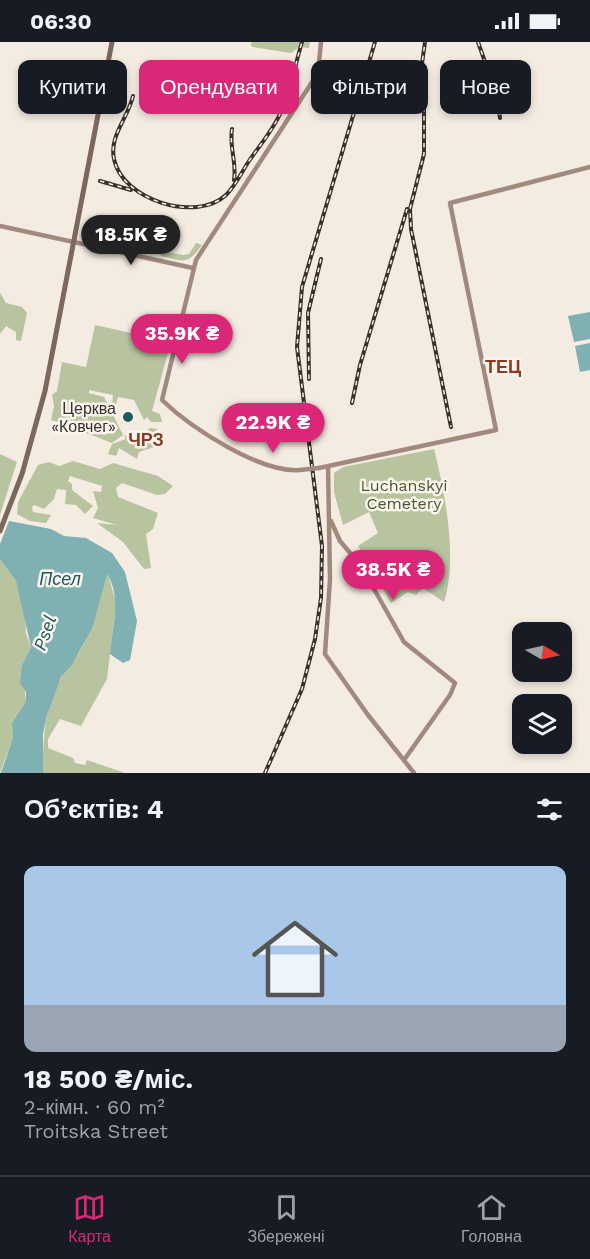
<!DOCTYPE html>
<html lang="uk">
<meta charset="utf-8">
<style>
:root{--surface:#171b24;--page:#20242c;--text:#f1f3f6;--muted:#9ea1a6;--line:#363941;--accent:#db2777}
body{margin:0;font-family:"Work Sans",sans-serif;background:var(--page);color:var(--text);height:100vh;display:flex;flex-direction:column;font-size:22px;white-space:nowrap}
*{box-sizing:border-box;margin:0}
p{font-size:20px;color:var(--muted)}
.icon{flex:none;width:33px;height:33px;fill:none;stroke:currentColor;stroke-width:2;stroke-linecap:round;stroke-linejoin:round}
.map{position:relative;height:731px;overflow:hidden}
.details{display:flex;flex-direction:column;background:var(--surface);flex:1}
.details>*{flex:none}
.banner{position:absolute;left:18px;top:18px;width:555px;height:54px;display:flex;gap:12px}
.needle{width:39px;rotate:99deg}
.tools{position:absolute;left:512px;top:580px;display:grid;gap:12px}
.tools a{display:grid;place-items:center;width:60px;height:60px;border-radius:12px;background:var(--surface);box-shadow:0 3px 9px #0003;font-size:30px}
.price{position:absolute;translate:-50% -51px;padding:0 14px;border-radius:21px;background:var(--accent);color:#fff;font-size:20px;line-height:39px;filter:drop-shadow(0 2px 3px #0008)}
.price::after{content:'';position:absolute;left:50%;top:36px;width:18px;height:14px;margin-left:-9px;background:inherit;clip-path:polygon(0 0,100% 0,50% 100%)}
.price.selected{background:#222;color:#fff}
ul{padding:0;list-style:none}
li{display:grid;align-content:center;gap:12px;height:318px;padding:0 24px}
li span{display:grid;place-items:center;height:186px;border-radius:12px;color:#555}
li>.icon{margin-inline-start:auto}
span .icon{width:108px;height:108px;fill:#fffc;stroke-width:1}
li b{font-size:26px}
h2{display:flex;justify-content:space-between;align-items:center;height:72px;padding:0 24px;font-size:26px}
.chip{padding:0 21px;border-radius:12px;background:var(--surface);box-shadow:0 3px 9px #0003;font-size:21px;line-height:54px}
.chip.selected{background:var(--accent);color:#fff}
.status{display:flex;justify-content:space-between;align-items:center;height:42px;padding:0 30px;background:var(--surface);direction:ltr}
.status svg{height:16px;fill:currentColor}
.menu{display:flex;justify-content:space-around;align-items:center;height:84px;border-top:2px solid var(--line);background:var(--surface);font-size:16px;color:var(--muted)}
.menu a{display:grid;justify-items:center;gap:3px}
.menu .selected{color:var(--accent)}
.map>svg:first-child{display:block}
.green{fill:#b8c4a0}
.water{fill:#7fb0b2}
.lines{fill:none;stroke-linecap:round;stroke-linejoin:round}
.secondary{stroke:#a18a7d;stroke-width:4.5}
.primary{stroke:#7d675c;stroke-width:5}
.rail-casing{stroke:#3b302b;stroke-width:4}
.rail{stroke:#fbf5ee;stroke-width:1.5;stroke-dasharray:4.5;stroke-linecap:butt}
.secondary-bridge{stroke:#a18a7d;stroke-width:4.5}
.poi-dot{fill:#1f5a5e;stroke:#fbf5ee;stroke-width:2}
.labels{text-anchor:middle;stroke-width:5;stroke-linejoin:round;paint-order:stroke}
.poi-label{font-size:16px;fill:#3b302b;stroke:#fbf5ee;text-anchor:end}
.park-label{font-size:16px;fill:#4a5a2e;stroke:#fbf5ee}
.neighbourhood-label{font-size:18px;font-weight:bold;fill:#8c3b22;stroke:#fbf5ee}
.water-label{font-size:18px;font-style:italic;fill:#1f5a5e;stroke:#fbf5ee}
</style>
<div class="status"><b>06:30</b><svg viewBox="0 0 49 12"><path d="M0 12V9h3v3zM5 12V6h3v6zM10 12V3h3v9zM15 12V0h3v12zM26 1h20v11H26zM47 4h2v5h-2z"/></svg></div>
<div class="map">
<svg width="590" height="731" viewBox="0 0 590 731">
<rect width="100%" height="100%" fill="#f4ebe1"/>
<path class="green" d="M252 0H310L309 6 299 5 291 11 253 5 250 3Z
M196 201 202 203C187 224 183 219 161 214L160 209 183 213 189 212Z
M0 251 6 261 22 265 27 271 21 299 16 298V290L6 284 0 292Z
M95 283 171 300 152 369 160 372 162 380H151L147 375 144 378 134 358 118 355 116 362H112L113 353 89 348V351L104 355 123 393 112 401 76 387 73 389 57 386 58 380 51 378 54 364 52 353 57 349 62 320 86 325Z
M150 386 157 387V404L139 410 137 417 119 406 116 414 108 412 112 402 126 397 124 393 138 399Z
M434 407C445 450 458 517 444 560L423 546 416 553 408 550 391 561 358 504 378 491 369 470 343 483 334 450V431L343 425Z
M0 412 17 420 0 473Z
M73 419 100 427 113 421 158 434 173 444 165 452 157 453 122 441 116 446 118 455 158 471 153 487 146 492 151 526 144 527 123 500 97 481 117 483 93 476 98 466 93 449 101 450 102 444 70 434 68 439 72 442V448L93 464 85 472 76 463 65 462 66 448 57 447 54 457 44 467 34 463 32 465 33 470 51 473 46 481 30 479 17 472 18 460 38 423 49 420 59 424Z
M0 517 16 539 25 571 26 592 31 605 22 623 26 659 12 681 13 695 0 731Z
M108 532 116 561 107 637 81 684 60 677 48 697V706L73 716 75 721 85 723 87 718 125 731H43C43 699 44 665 61 636 64 630 70 626 73 621 90 594 99 566 105 534Z"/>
<path class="water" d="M590 270V297L574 300 568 274Z
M590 301V328L580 330 575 304Z
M9 479 51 487 64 494 86 496 112 511 125 530 137 579 130 618 123 621 110 612C112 586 122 555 107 532L93 584 72 623 61 635 47 673 43 692V731H1L13 695 12 681 26 659V650L20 641 22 623 31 605 16 539 0 517V502Z"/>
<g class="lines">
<path class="secondary" d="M0 184 193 226
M328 424 330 537 325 612 368 673 414 731
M319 426 496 388 450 161 590 125
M300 428C260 431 191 386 162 358L196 218 318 31 321 0
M331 479 340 499 361 524 404 600 455 641 450 653 404 718"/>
<path class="primary" d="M0 489 22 432 45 349 112 0"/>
<defs>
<path id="rail" d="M478 0 496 51 500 76
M424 29V112L410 167 411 187 451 385
M420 36 425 0
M133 54C128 76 109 94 114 117 122 158 196 181 226 153 236 143 241 131 249 119 260 103 273 88 281 70 291 47 295 23 302 0
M232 87C229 105 237 121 234 138
M100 139 131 148
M309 337 308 271 321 217
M352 361 360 323 407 167
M265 731 302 647 315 597 321 556 322 504 297 305 302 245 375 0"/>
</defs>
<use href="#rail" class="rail-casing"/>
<use href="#rail" class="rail"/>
<path class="secondary-bridge" d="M300 428 319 426"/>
</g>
<circle class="poi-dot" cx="128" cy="375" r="6"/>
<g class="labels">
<g class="poi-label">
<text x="116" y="372">Церква<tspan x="116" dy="18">«Ковчег»</tspan></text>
</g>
<g class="park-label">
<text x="404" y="449">Luchanskyi<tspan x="404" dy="18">Cemetery</tspan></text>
</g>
<g class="neighbourhood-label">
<text x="503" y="331">ТЕЦ</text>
<text x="146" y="404">ЧРЗ</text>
</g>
<g class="water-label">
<text x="60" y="543">Псел</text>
<text transform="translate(45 591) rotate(-71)" y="6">Psel</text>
</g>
</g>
</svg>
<div class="tools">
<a><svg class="needle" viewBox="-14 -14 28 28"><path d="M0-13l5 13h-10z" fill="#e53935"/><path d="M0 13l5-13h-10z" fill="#9ea1a6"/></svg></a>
<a><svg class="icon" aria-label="layers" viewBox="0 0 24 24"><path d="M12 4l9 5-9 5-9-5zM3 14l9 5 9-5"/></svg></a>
</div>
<b class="price selected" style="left:131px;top:224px">18.5K ₴</b>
<b class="price" style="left:182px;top:323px">35.9K ₴</b>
<b class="price" style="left:273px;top:412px">22.9K ₴</b>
<b class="price" style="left:393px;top:559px">38.5K ₴</b>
<div class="banner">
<a class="chip">Купити</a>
<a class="chip selected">Орендувати</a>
<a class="chip">Фільтри</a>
<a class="chip">Нове</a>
</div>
</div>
<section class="details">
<h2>Об’єктів: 4<svg class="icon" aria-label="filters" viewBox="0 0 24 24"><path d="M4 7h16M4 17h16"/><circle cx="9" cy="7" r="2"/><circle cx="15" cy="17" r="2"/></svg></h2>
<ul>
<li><span style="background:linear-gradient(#a9c7e8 75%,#9aa5b1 0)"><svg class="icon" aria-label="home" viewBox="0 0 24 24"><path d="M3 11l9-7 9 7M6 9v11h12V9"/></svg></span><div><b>18 500 ₴/міс.</b><p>2-кімн. · 60 m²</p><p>Troitska Street</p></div></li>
</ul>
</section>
<nav class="menu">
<a class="selected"><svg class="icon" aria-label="map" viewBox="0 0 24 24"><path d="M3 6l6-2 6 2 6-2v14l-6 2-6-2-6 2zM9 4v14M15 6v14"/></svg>Карта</a>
<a><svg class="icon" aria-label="saved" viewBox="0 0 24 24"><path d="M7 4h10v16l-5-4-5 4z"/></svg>Збережені</a>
<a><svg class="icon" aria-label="home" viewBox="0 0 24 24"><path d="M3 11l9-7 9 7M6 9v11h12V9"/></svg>Головна</a>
</nav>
